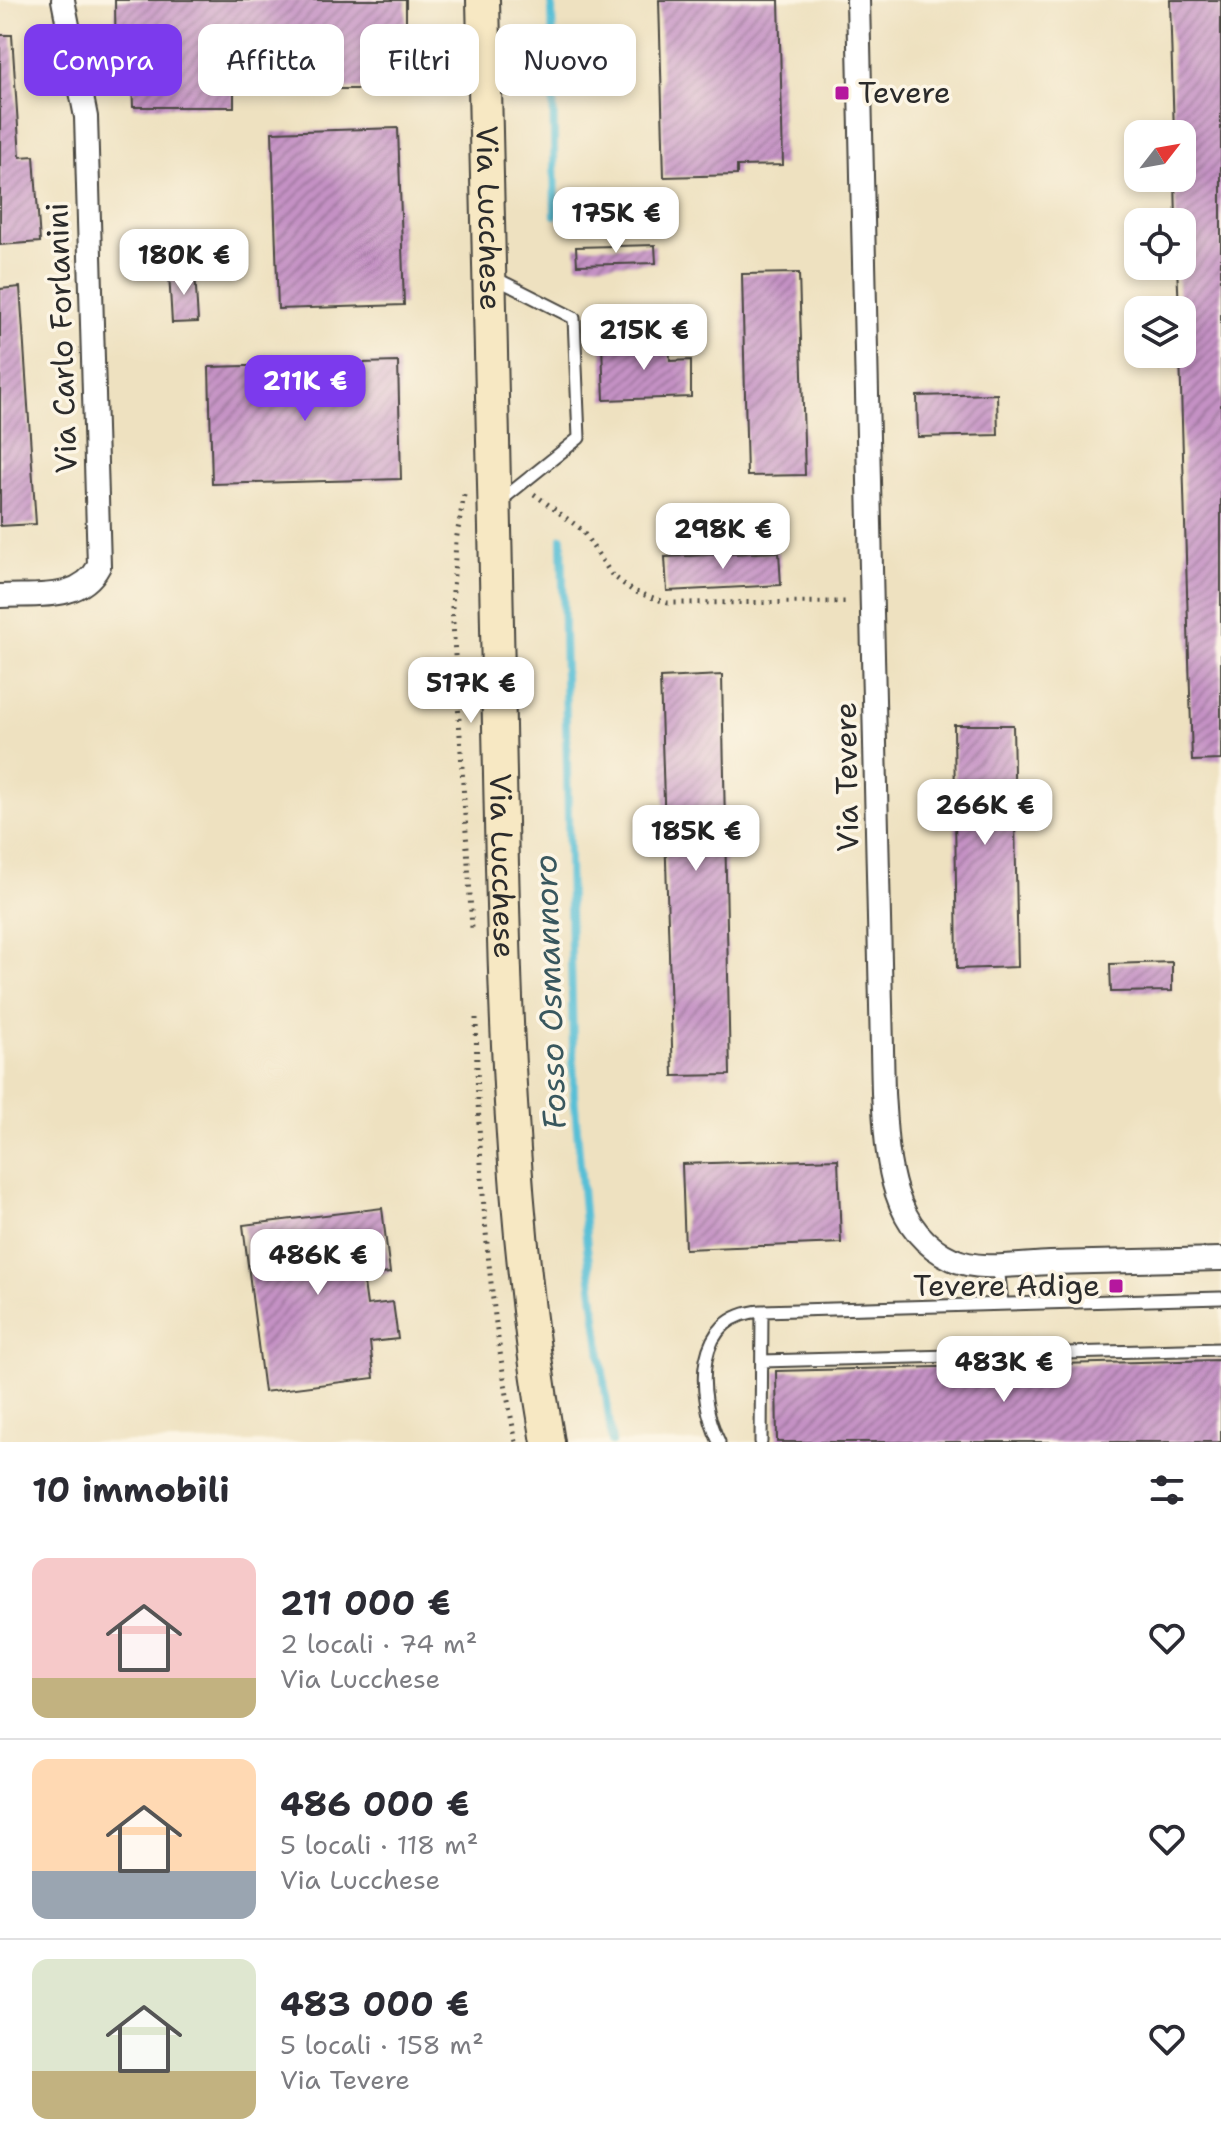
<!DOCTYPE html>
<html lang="it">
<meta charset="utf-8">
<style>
:root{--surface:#fff;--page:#f7f7f7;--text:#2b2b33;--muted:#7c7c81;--line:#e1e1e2;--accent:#7c3aed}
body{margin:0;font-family:"Shantell Sans",sans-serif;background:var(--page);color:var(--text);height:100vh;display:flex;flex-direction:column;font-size:30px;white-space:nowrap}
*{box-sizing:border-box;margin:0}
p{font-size:26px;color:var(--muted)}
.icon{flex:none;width:44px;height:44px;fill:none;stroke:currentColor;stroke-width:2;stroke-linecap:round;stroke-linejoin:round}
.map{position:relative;height:1442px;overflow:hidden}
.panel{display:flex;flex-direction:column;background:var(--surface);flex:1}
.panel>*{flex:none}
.top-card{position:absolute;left:24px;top:24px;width:800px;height:72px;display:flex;gap:16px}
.needle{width:52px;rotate:59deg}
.tools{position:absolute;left:1124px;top:120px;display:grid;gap:16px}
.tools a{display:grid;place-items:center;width:72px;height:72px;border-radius:16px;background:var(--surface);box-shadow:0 4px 12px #0003;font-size:40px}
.price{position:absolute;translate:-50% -68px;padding:0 18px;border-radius:16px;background:#fff;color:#222;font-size:26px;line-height:52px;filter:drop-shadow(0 2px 4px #0008)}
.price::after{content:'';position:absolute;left:50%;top:48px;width:24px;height:18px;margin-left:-12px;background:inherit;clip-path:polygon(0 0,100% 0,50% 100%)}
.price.active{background:var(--accent);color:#fff}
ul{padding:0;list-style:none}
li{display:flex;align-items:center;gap:24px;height:200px;padding:0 32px}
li+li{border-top:2px solid var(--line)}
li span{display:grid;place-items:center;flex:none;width:224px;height:160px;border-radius:16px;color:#555}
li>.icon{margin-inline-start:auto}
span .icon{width:96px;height:96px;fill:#fffc;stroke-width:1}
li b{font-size:34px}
h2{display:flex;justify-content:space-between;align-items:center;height:96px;padding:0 32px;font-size:34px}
.pill{padding:0 28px;border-radius:16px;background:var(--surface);box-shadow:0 4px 12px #0003;font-size:28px;line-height:72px}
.pill.active{background:var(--accent);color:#fff}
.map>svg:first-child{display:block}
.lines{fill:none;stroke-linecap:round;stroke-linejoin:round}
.stream{stroke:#59bfd6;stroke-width:8}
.building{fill:url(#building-hatch)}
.service-casing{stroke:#484641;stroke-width:15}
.minor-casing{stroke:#484641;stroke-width:26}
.secondary-casing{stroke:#484641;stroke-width:36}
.path{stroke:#484641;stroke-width:5;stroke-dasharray:2 6;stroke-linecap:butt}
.service{stroke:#fff;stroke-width:11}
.minor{stroke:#fff;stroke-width:22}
.secondary{stroke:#f7e8c3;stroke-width:32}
.poi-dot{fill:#b5179e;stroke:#fcf5e5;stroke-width:3}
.labels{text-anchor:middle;stroke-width:7;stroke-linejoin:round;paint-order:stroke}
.poi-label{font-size:30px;fill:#2b2b2b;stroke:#fcf5e5;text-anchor:start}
.street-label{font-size:30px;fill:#2b2b2b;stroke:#fcf5e5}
.water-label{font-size:32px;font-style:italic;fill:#39575e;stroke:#fcf5e5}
</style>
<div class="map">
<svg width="1221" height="1442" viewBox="0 0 1221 1442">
<defs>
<pattern id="building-hatch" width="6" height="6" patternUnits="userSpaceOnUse" patternTransform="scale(2)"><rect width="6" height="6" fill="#c491c4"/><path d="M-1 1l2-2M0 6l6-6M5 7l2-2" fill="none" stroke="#9f779f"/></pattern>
</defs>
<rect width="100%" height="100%" fill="#fcf5e5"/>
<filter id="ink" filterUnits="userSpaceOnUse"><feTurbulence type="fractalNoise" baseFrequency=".0125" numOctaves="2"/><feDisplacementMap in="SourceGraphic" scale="16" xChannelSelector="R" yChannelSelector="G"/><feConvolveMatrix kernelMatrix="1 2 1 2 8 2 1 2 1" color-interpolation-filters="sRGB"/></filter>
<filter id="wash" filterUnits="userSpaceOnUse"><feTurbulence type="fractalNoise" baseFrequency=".006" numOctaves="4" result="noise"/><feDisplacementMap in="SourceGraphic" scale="32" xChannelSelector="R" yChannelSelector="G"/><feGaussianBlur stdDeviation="1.8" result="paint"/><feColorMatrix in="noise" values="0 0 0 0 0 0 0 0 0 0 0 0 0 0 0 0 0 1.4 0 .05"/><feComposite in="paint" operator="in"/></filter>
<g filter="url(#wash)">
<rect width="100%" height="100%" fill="#eee1c0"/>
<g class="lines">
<path class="stream" d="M552 0 555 215
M562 538 574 1094 587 1247 612 1442"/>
</g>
<g id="blocks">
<path class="building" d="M115 0H406V89H234V107H133L132 80H116Z
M659 0H779L783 165 737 166V175L664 177Z
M1170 0H1221V760L1192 761 1180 354 1182 310H1179L1177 266H1182V222H1176L1175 178H1182V134H1174Z
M0 35H12L20 157 34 156 40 242 0 245Z
M398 128 404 305 278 309 272 132Z
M655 245 656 263 577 265 576 247Z
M195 271 198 322 172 323 169 273Z
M799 273 805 475 747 476 742 274Z
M20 287 36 524 0 526V289Z
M669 341 670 361 691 360V397L604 400 602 344Z
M398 362 401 479 212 484 209 367Z
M997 394 998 435 918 437 917 396Z
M779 552 781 585 667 591 665 557Z
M722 675 730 1075 673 1076 660 678Z
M954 725H1013L1018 967 957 969Z
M1172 962V991L1111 992 1110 964Z
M838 1159 841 1243 685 1249 682 1164Z
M382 1208 390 1273 363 1276 367 1305 393 1302 398 1339 370 1342 374 1378 264 1392 243 1225Z
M1221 1360V1442H777L776 1371Z"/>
</g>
</g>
<g filter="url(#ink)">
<use href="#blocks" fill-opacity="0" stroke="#484641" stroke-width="2"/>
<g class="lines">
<defs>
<path id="service" d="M495 278 574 318 579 438 499 502
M998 1265 1002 1304
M762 1361 1221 1349
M719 1442C696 1394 693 1315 762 1311
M761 1442 762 1311 1221 1298"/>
<path id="minor" d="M858 0 883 1093C887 1153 888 1230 952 1259 979 1272 1020 1264 1050 1263 1107 1262 1164 1260 1221 1259
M0 596C36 594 80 602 99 566L86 117 63 0"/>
<g id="secondary">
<path id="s1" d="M483 0C490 242 494 484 499 726 504 966 507 1205 548 1442"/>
</g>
</defs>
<use href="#service" class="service-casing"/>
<use href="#minor" class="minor-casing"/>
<use href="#secondary" class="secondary-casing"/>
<path class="path" d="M534 494 581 529 612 575 633 591 668 603 849 602
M464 495 456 541 452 607 472 928
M476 1018C478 1160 487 1302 516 1442"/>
<use href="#service" class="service"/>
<use href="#minor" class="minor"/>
<use href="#secondary" class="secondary"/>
</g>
</g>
<g class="poi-dot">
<rect x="834" y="85" width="16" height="16" rx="4"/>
<rect x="1108" y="1278" width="16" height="16" rx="4"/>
</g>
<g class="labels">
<g class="poi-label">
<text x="858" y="103">Tevere</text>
<text x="1100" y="1296" text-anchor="end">Tevere Adige</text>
</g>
<g class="street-label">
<text dy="10" stroke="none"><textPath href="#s1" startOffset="218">Via Lucchese</textPath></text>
<text transform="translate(62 338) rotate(-92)" y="10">Via Carlo Forlanini</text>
<text transform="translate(847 777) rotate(-91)" y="10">Via Tevere</text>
<text dy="10" stroke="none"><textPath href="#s1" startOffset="866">Via Lucchese</textPath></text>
</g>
<g class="water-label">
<text transform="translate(550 992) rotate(-92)" y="11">Fosso Osmannoro</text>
</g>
</g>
</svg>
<div class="tools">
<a><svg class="needle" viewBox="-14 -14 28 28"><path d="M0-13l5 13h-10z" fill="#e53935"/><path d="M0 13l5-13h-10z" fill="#7c7c81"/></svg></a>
<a><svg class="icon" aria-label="locate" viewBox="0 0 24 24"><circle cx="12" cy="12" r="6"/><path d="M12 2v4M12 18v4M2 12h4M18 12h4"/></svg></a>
<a><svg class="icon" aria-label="layers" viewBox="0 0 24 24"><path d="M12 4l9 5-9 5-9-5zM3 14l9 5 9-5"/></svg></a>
</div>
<b class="price" style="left:616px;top:255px">175K €</b>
<b class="price" style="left:184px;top:297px">180K €</b>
<b class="price" style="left:644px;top:372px">215K €</b>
<b class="price active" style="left:305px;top:423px">211K €</b>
<b class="price" style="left:723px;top:571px">298K €</b>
<b class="price" style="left:471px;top:725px">517K €</b>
<b class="price" style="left:985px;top:847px">266K €</b>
<b class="price" style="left:696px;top:873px">185K €</b>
<b class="price" style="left:318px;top:1297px">486K €</b>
<b class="price" style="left:1004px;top:1404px">483K €</b>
<div class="top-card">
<a class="pill active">Compra</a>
<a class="pill">Affitta</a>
<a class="pill">Filtri</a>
<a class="pill">Nuovo</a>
</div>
</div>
<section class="panel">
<h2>10 immobili<svg class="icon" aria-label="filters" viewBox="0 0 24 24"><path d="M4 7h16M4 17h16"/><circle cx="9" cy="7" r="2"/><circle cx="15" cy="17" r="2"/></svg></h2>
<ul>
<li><span style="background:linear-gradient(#f6c9c9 75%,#c2b280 0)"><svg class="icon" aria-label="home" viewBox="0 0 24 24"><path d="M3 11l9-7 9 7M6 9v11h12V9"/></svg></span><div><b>211 000 €</b><p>2 locali · 74 m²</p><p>Via Lucchese</p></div><svg class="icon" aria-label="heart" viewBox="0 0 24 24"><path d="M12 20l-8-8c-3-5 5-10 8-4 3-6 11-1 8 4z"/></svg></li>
<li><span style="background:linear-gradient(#ffd9b3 70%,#9aa5b1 0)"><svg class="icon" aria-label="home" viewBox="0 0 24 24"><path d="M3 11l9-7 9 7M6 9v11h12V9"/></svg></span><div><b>486 000 €</b><p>5 locali · 118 m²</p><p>Via Lucchese</p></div><svg class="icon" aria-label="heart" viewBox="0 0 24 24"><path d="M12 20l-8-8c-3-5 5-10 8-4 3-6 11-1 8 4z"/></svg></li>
<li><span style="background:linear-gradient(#dfe7d0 70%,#c2b280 0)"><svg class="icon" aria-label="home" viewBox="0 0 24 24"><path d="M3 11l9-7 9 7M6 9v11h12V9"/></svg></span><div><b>483 000 €</b><p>5 locali · 158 m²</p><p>Via Tevere</p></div><svg class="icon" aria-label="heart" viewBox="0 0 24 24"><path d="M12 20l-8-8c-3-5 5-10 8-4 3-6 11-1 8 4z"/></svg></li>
</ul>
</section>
